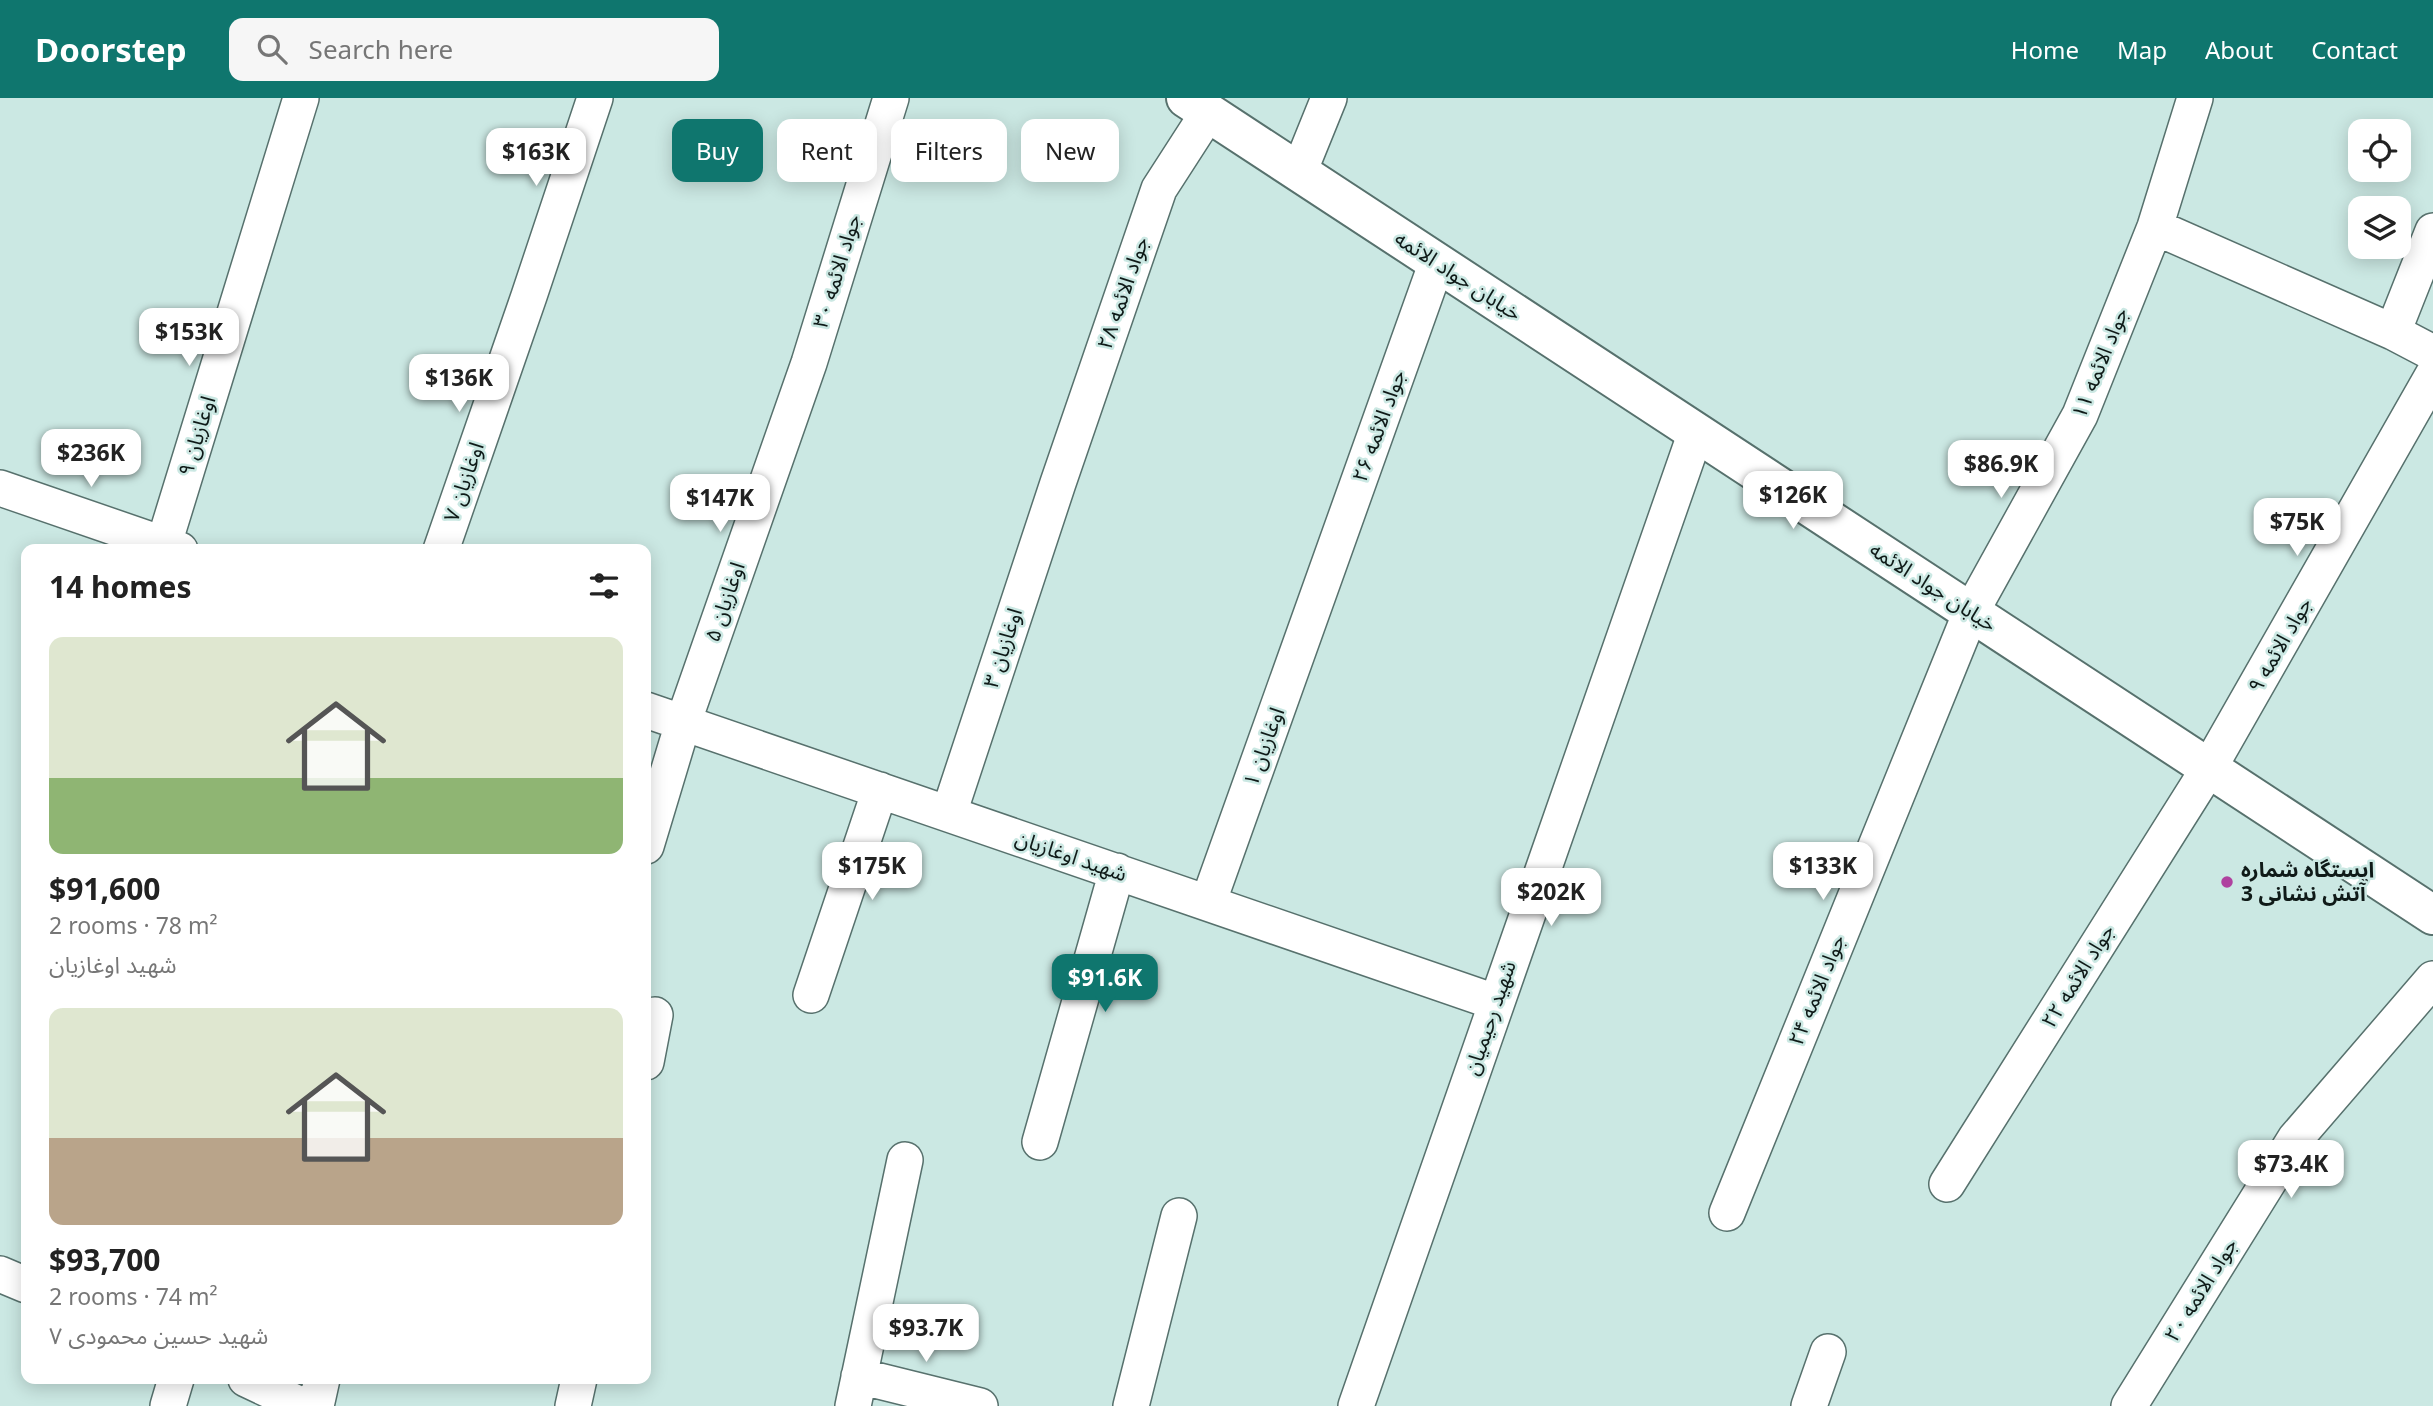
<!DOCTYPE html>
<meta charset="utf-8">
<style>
:root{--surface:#fff;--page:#f6f6f6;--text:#222;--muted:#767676;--accent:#0f766e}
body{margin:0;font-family:"Noto Sans","Noto Sans Arabic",sans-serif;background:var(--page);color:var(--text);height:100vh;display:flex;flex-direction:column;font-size:26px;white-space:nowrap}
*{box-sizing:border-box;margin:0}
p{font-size:23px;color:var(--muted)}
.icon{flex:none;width:38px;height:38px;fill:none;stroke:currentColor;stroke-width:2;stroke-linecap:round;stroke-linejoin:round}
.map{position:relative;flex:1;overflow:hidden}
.drawer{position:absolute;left:21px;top:446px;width:630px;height:840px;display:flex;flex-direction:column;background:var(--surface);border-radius:14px;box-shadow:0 4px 18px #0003}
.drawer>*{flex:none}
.banner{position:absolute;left:672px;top:21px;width:665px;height:63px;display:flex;gap:14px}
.buttons{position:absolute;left:2348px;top:21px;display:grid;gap:14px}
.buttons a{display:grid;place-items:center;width:63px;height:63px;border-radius:14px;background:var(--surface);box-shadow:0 4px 18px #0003;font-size:35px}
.price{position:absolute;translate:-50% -60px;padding:0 16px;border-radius:14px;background:#fff;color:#222;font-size:23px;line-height:46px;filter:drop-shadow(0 2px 4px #0008)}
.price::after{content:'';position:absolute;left:50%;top:42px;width:21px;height:16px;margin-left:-10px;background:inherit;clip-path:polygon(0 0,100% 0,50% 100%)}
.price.active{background:var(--accent);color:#fff}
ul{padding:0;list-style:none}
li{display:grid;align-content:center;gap:14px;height:371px;padding:0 28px}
li span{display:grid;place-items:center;height:217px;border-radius:14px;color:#555}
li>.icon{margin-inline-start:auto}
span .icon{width:126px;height:126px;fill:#fffc;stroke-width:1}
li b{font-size:30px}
h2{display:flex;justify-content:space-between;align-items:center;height:84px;padding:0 28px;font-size:30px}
.chip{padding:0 24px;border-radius:14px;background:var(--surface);box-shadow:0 4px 18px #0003;font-size:24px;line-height:63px}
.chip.active{background:var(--accent);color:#fff}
header{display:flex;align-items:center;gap:42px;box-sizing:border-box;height:98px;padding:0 35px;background:var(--accent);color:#fff}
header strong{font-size:33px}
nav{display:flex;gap:38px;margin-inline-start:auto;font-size:24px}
.search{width:490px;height:63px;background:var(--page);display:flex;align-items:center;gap:18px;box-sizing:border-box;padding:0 24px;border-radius:14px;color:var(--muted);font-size:26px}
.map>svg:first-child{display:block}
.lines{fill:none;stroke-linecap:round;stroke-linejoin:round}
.minor-casing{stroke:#57716d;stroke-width:38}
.tertiary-casing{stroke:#57716d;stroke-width:42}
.minor{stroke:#fff;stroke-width:35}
.tertiary{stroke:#fff;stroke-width:38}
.poi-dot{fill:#af419f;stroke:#cbe8e3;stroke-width:2.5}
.labels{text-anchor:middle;stroke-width:5;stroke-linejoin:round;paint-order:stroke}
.street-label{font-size:21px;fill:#0f1a18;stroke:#cbe8e3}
.poi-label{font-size:21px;font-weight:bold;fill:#0f1a18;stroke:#cbe8e3;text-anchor:start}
</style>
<header>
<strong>Doorstep</strong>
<div class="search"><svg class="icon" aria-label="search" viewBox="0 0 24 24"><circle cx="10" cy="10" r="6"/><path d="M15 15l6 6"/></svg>Search here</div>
<nav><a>Home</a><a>Map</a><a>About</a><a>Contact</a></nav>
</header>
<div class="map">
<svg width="2433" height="1308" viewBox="0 0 2433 1308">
<rect width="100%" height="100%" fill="#cbe8e3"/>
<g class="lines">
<defs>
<path id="minor" d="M1299 74 1329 0
M2155 129 2393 234 2433 255
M2393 234 2433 133
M0 390 180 452
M162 452 301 0
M441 452 529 198 595 0
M646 612 1495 904
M949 715 1058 385 1159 91 1208 15
M646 748 683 625 809 265 891 0
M1208 805 1437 164
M811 897 880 692
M646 964 655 917
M1040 1044 1117 773
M1947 1086 2209 670 2433 277
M1727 1115 1971 514 2080 317 2155 129 2195 0
M0 1176 26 1187
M859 1278 980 1308
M246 1281 303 1308
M168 1308 176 1281
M316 1308 322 1281
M573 1308 579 1281
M853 1308 905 1062
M1131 1308 1179 1118
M1356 1308 1696 334
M1809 1308 1828 1254
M2129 1308 2295 1041 2433 881"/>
<path id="tertiary" d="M1186 0 2433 817"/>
</defs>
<use href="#minor" class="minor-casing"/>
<use href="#tertiary" class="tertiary-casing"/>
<use href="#minor" class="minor"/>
<use href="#tertiary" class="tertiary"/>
</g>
<circle class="poi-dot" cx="2227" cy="784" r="7"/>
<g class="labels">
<g class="street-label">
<text transform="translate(837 173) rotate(-73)" y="7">جواد الائمه ۳۰</text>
<text transform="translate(1458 178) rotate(33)" y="7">خیابان جواد الائمه</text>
<text transform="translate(1123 195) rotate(-71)" y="7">جواد الائمه ۲۸</text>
<text transform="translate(2100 265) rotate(-68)" y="7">جواد الائمه ۱۱</text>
<text transform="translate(1379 328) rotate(-70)" y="7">جواد الائمه ۲۶</text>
<text transform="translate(197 338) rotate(-73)" y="7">اوغازیان ۹</text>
<text transform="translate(464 384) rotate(-71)" y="7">اوغازیان ۷</text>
<text transform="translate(1933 489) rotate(33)" y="7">خیابان جواد الائمه</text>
<text transform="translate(725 504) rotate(-71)" y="7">اوغازیان ۵</text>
<text transform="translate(2280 547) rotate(-60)" y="7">جواد الائمه ۹</text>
<text transform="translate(1003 550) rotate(-72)" y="7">اوغازیان ۳</text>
<text transform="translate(1264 649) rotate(-70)" y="7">اوغازیان ۱</text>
<text transform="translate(1071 758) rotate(19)" y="7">شهید اوغازیان</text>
<text transform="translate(2078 878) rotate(-58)" y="7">جواد الائمه ۲۲</text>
<text transform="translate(1817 892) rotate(-68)" y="7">جواد الائمه ۲۴</text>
<text transform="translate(1490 920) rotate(-71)" y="7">شهید رحیمیان</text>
<text transform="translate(2201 1192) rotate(-58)" y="7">جواد الائمه ۲۰</text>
</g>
<g class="poi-label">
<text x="2241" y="779">ایستگاه شماره<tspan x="2241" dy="24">3 آتش نشانی</tspan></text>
</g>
</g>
</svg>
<div class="buttons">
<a><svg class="icon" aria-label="locate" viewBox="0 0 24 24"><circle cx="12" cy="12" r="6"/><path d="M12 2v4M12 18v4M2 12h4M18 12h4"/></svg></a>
<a><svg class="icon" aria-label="layers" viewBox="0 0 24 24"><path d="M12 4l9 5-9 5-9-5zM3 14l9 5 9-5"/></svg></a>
</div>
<b class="price" style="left:536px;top:90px">$163K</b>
<b class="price" style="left:189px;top:270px">$153K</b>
<b class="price" style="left:459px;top:316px">$136K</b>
<b class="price" style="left:91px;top:391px">$236K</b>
<b class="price" style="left:2001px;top:402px">$86.9K</b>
<b class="price" style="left:1793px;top:433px">$126K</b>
<b class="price" style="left:720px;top:436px">$147K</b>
<b class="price" style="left:2297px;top:460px">$75K</b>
<b class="price" style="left:872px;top:804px">$175K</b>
<b class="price" style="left:1823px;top:804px">$133K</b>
<b class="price" style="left:1551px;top:830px">$202K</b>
<b class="price active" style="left:1105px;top:916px">$91.6K</b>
<b class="price" style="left:2291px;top:1102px">$73.4K</b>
<b class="price" style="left:926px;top:1266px">$93.7K</b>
<div class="banner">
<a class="chip active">Buy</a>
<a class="chip">Rent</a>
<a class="chip">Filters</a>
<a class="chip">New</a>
</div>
<section class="drawer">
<h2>14 homes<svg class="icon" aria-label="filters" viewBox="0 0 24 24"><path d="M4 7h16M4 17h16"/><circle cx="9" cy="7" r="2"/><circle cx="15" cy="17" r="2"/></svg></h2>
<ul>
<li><span style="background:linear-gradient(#dfe7d0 65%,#8fb573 0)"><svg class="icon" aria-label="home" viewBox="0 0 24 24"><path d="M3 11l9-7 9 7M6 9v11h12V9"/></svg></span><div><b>$91,600</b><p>2 rooms · 78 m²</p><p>شهید اوغازیان</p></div></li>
<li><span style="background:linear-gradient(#dfe7d0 60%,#b9a48a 0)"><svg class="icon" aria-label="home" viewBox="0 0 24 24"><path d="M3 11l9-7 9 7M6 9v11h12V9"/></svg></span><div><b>$93,700</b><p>2 rooms · 74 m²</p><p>شهید حسین محمودی ۷</p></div></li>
</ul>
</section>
</div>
